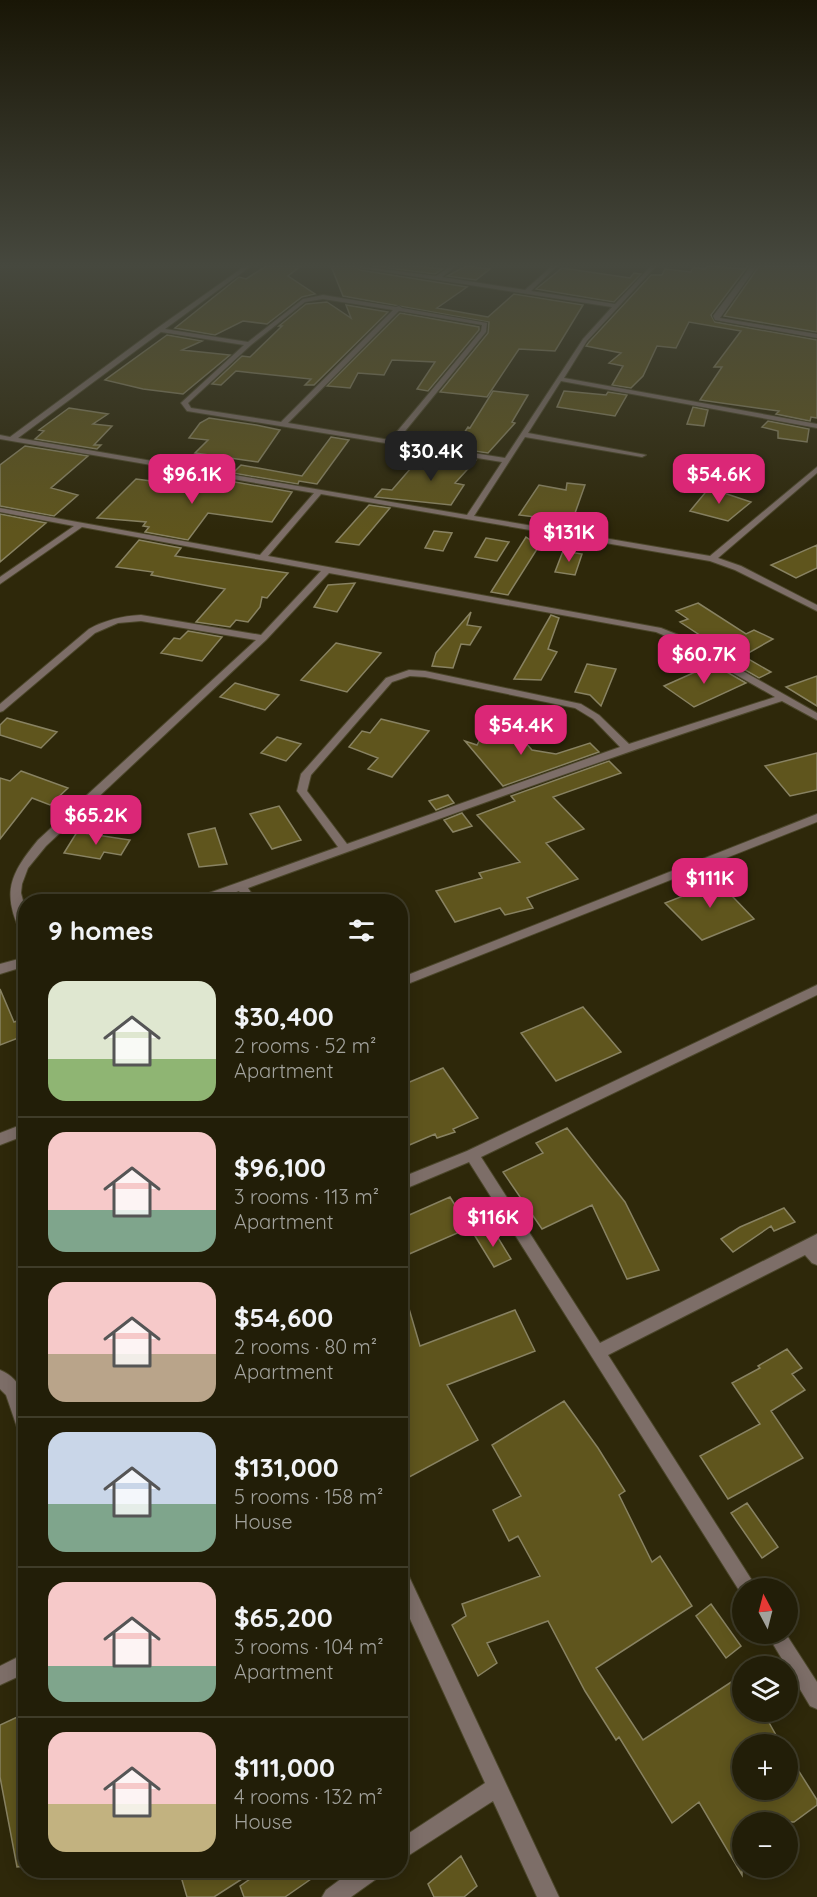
<!DOCTYPE html>
<meta charset="utf-8">
<style>
:root{--surface:#221e08;--page:#2a2712;--text:#f1f3f6;--muted:#a2a29c;--line:#3f3c29;--accent:#db2777}
body{margin:0;font-family:Quicksand,sans-serif;background:var(--page);color:var(--text);height:100vh;display:flex;flex-direction:column;font-size:22px;white-space:nowrap}
*{box-sizing:border-box;margin:0}
p{font-size:20px;color:var(--muted)}
.icon{flex:none;width:33px;height:33px;fill:none;stroke:currentColor;stroke-width:2;stroke-linecap:round;stroke-linejoin:round}
.map{position:relative;flex:1;overflow:hidden}
.panel{position:absolute;left:18px;top:894px;width:390px;height:984px;display:flex;flex-direction:column;background:var(--surface);border-radius:24px;box-shadow:0 3px 15px #0003,0 0 0 2px var(--line)}
.panel>*{flex:none}
.needle{width:39px;rotate:353deg}
.buttons{position:absolute;left:732px;top:1578px;display:grid;gap:12px}
.buttons a{display:grid;place-items:center;width:66px;height:66px;border-radius:50%;background:var(--surface);box-shadow:0 3px 15px #0003,0 0 0 2px var(--line);font-size:30px}
.price{position:absolute;translate:-50% -51px;padding:0 14px;border-radius:12px;background:var(--accent);color:#fff;font-size:20px;line-height:39px;filter:drop-shadow(0 2px 3px #0008)}
.price::after{content:'';position:absolute;left:50%;top:36px;width:18px;height:14px;margin-left:-9px;background:inherit;clip-path:polygon(0 0,100% 0,50% 100%)}
.price.active{background:#222;color:#fff}
ul{padding:0;list-style:none}
li{display:flex;align-items:center;gap:18px;height:150px;padding:0 30px}
li+li{border-top:2px solid var(--line)}
li span{display:grid;place-items:center;flex:none;width:168px;height:120px;border-radius:18px;color:#555}
li>.icon{margin-inline-start:auto}
span .icon{width:72px;height:72px;fill:#fffc;stroke-width:1}
li b{font-size:26px}
h2{display:flex;justify-content:space-between;align-items:center;height:72px;padding:0 30px;font-size:26px}
.map>svg:first-child{display:block}
.building{fill:#5f551d;stroke:#888262;stroke-width:1.5}
.lines{fill:none;stroke-linecap:round;stroke-linejoin:round}
.minor-casing{stroke:#4b462a;stroke-width:2}
.minor{fill:#7d6e68;fill-rule:evenodd}
</style>
<div class="map">
<svg width="817" height="1897" viewBox="0 0 817 1897">
<rect width="100%" height="100%" fill="#2e280a"/>
<path class="building" d="M266 266H301L288 276 315 294 302 297 267 324 243 321 215 335 175 328 239 277 246 279Z
M331 266H356L360 270 467 287 437 308 488 317 514 294 583 305 555 351 519 349 487 397 440 392 488 333 489 322 343 296Z
M372 266H414L443 269 435 274Z
M466 266 490 269 476 280 447 276Z
M708 266 746 269 748 266 711 315 715 322 817 340V418L811 417 810 421 776 414 779 411 700 400 722 367H714L741 331 689 322 676 348 657 346 643 376 631 388 612 385 623 366 609 363 621 353 586 346 589 342 651 275H662L665 269 691 272 693 267 705 269Z
M759 266H817V332L724 316Z
M562 268 630 278 634 273 641 274 614 302 536 289Z
M327 302 351 318 346 305 388 312 314 385H305L311 379 236 371 221 385 212 384 242 356 250 357 282 326H279L306 304Z
M400 313 479 327V330L428 391 417 389 435 362 392 360 384 375 358 373 350 388 327 386Z
M167 335 202 341 182 350 230 355 183 394 143 389 105 380Z
M493 391 528 395 512 422 515 423 488 453 454 448 468 427 470 428Z
M564 391 606 395 608 392 627 395 615 416 557 407Z
M693 407 708 410 704 426 687 424Z
M69 408 108 414 93 424 112 426 94 445H101L97 449 35 439 44 431 39 430Z
M209 418 256 425 280 430 258 462 195 453 208 440 189 438 200 423Z
M768 421 809 429 807 442 778 438V431L762 427Z
M331 437 349 440 317 484 299 481 298 484 233 473 241 465 302 476Z
M25 446 88 456 51 488 78 495 54 516 0 506V465Z
M448 456 476 460 455 483 464 485 451 505 375 497 382 489 392 490 417 461 443 464Z
M136 479 213 489 224 480 292 492 272 522 208 513 188 540 145 532 149 527 143 526 146 522 97 518Z
M567 483 585 485 569 530 557 528 559 520 519 515 539 485 566 490Z
M709 488 751 502 728 521 690 511Z
M369 505 390 508 359 545 336 542Z
M0 514 46 523 0 562Z
M434 531 452 533 443 551 425 548Z
M526 537 539 546 508 595 491 592Z
M486 538 509 542 497 561 475 557Z
M139 540 181 548 175 556 288 573 267 598 262 597 260 607 248 622 236 620 230 627 196 622 225 589 151 575 153 572 116 567Z
M817 545V568L796 578 771 565Z
M563 551 582 554 575 575 555 572Z
M355 583 337 612 314 607 328 585Z
M698 603 746 634 754 630 773 639 743 656 771 672 759 678 726 659 730 657 703 642 707 640 680 622 688 619 676 611Z
M471 612 467 625 481 627 470 645 461 644 453 668 432 666 436 653Z
M551 615 559 618 548 649 557 652 541 680 514 679Z
M188 631 222 637 202 661 161 653 174 638 180 639Z
M336 643 381 653 347 692 301 680Z
M587 664 616 669 601 706 590 695 575 692Z
M713 664 746 683 694 707 664 686Z
M817 676V706L786 687Z
M235 683 279 695 265 710 220 697Z
M7 718 57 732 41 748 0 735V725Z
M381 719 429 731 392 777 368 769 378 758 349 747 362 731 370 733Z
M486 728 519 735 532 750 556 754 590 743 599 752 503 786 465 741 477 745Z
M277 737 301 744 286 761 261 753Z
M817 753V790L790 796 765 766Z
M609 761 621 773 553 797 584 829 546 843 578 879 527 898 533 908 505 915 500 908 455 922 436 891 482 878 479 873 520 862 477 815 515 801 511 796Z
M21 771 68 788 50 805 32 798 0 839V778L10 781Z
M448 795 454 803 436 810 429 801Z
M279 806 301 840 272 849 250 814Z
M462 813 472 826 453 832 444 820Z
M215 828 227 864 199 867 188 834Z
M77 832 130 840 121 855 104 852 100 859 64 853Z
M712 875 754 919 702 940 665 903 701 889 695 882Z
M0 989 14 1022 26 1018V1035L0 1045Z
M583 1007 621 1052 556 1081 521 1033Z
M443 1068 478 1118 453 1129 455 1132 437 1138 435 1134 400 1149V1086Z
M567 1128 625 1202 659 1270 627 1279 592 1205 542 1229 503 1172 543 1153 536 1143Z
M450 1197 469 1228 400 1258V1219Z
M784 1208 795 1222 774 1231 771 1226 733 1252 721 1239 740 1227Z
M492 1228 511 1259 494 1267 475 1236Z
M400 1295H405L420 1346 515 1310 535 1351 447 1385 478 1440 400 1482V1363L406 1360 400 1341Z
M787 1349 802 1368 792 1374 805 1390 771 1411 803 1458 728 1499 700 1456 760 1424 732 1383 760 1368 758 1366Z
M564 1401 598 1448 625 1491 619 1495 652 1562 660 1556 692 1606 596 1668 643 1740 742 1675V1712H763L781 1744H742V1790H788V1754L817 1800V1805L794 1822H742V1875L699 1802 672 1823 619 1737 616 1740 585 1691 548 1621 487 1643 497 1663 478 1676 452 1625 466 1616 462 1604 540 1576 518 1536 509 1541 493 1510 521 1496 492 1445Z
M747 1503 778 1547 762 1558 731 1513Z
M711 1604 741 1646 726 1658 696 1616Z
M26 1713V1866L17 1867 0 1777V1725Z
M461 1856 477 1886 464 1897H434L428 1884Z
M179 1870H256L214 1897H187Z
M263 1870H324L285 1897H244L240 1886Z"/>
<g class="lines">
<defs>
<path id="minor" d="M245 266H251L165 329 248 342 303 299 323 295 396 307 399 306 402 308 487 323 486 332 397 441 505 458 583 339 612 307 360 268 358 266 436 276 451 266H456L442 277 525 290 552 266H557L531 291 615 304 651 266H656L587 341 564 378 817 424V428L561 381 528 433 646 455 642 457 525 437 474 516 710 556 817 467V473L718 558 741 566 817 605V611L735 570 710 561 321 494 268 556 661 628 681 636 817 713V720L782 701C602 759 425 824 248 888L257 902H246L239 891 209 902H191L192 899 338 847 297 791 301 774 386 678 409 670 425 671 581 704 599 715 629 744 775 697 675 640 656 632 329 573 266 640 46 846 28 868 22 884 21 893 26 912V936L22 935C1 893 10 874 38 840L256 640 141 621 118 623 95 633 3 711 0 712V704L89 629C105 620 122 616 141 615L261 635 321 571 82 527 0 584V577L74 526 0 512V508L260 555 314 493 0 439V435L10 437 156 329ZM323 299 393 310 281 422 191 408 188 403 251 345 305 302ZM399 311 482 325 481 331 390 440 288 423ZM161 332 244 345 182 402 181 403 187 411 502 462 467 515 18 438ZM410 676 425 677 575 708 593 719 620 747 347 844 307 791 311 775 392 682Z
M751 266H757L720 318 817 334V338L715 320 713 316Z
M817 814V822L400 987V978Z
M26 957V966L0 974V964Z
M817 985V995L481 1157 600 1343 817 1234V1265L812 1263 805 1255 608 1355 753 1582 756 1588H742V1595L469 1162 400 1191V1178L467 1151Z
M26 1123V1135L0 1145V1133Z
M0 1370C29 1382 26 1412 26 1438L20 1436 6 1395 0 1389Z
M400 1567 406 1570 559 1897H537L493 1801 400 1861V1839L485 1783 400 1597Z
M767 1634H786L817 1682V1709L810 1706Z
M26 1653V1673L0 1685V1666Z
M353 1870H382L379 1877 351 1897H322L326 1890Z"/>
</defs>
<use href="#minor" class="minor-casing"/>
<use href="#minor" class="minor"/>
</g>
<linearGradient id="sky" x2="0" y2="1"><stop stop-color="#191606"/><stop offset="0.5" stop-color="#46483e"/><stop offset="1" stop-color="#46483e" stop-opacity="0"/></linearGradient>
<rect width="817" height="531" fill="url(#sky)"/>
</svg>
<div class="buttons">
<a><svg class="needle" viewBox="-14 -14 28 28"><path d="M0-13l5 13h-10z" fill="#e53935"/><path d="M0 13l5-13h-10z" fill="#a2a29c"/></svg></a>
<a><svg class="icon" aria-label="layers" viewBox="0 0 24 24"><path d="M12 4l9 5-9 5-9-5zM3 14l9 5 9-5"/></svg></a>
<a>+</a>
<a>−</a>
</div>
<b class="price active" style="left:431px;top:482px">$30.4K</b>
<b class="price" style="left:192px;top:505px">$96.1K</b>
<b class="price" style="left:719px;top:505px">$54.6K</b>
<b class="price" style="left:569px;top:563px">$131K</b>
<b class="price" style="left:704px;top:685px">$60.7K</b>
<b class="price" style="left:521px;top:756px">$54.4K</b>
<b class="price" style="left:96px;top:846px">$65.2K</b>
<b class="price" style="left:710px;top:909px">$111K</b>
<b class="price" style="left:493px;top:1248px">$116K</b>
<section class="panel">
<h2>9 homes<svg class="icon" aria-label="filters" viewBox="0 0 24 24"><path d="M4 7h16M4 17h16"/><circle cx="9" cy="7" r="2"/><circle cx="15" cy="17" r="2"/></svg></h2>
<ul>
<li><span style="background:linear-gradient(#dfe7d0 65%,#8fb573 0)"><svg class="icon" aria-label="home" viewBox="0 0 24 24"><path d="M3 11l9-7 9 7M6 9v11h12V9"/></svg></span><div><b>$30,400</b><p>2 rooms · 52 m²</p><p>Apartment</p></div></li>
<li><span style="background:linear-gradient(#f6c9c9 65%,#7fa58c 0)"><svg class="icon" aria-label="home" viewBox="0 0 24 24"><path d="M3 11l9-7 9 7M6 9v11h12V9"/></svg></span><div><b>$96,100</b><p>3 rooms · 113 m²</p><p>Apartment</p></div></li>
<li><span style="background:linear-gradient(#f6c9c9 60%,#b9a48a 0)"><svg class="icon" aria-label="home" viewBox="0 0 24 24"><path d="M3 11l9-7 9 7M6 9v11h12V9"/></svg></span><div><b>$54,600</b><p>2 rooms · 80 m²</p><p>Apartment</p></div></li>
<li><span style="background:linear-gradient(#c9d6e8 60%,#7fa58c 0)"><svg class="icon" aria-label="home" viewBox="0 0 24 24"><path d="M3 11l9-7 9 7M6 9v11h12V9"/></svg></span><div><b>$131,000</b><p>5 rooms · 158 m²</p><p>House</p></div></li>
<li><span style="background:linear-gradient(#f6c9c9 70%,#7fa58c 0)"><svg class="icon" aria-label="home" viewBox="0 0 24 24"><path d="M3 11l9-7 9 7M6 9v11h12V9"/></svg></span><div><b>$65,200</b><p>3 rooms · 104 m²</p><p>Apartment</p></div></li>
<li><span style="background:linear-gradient(#f6c9c9 60%,#c2b280 0)"><svg class="icon" aria-label="home" viewBox="0 0 24 24"><path d="M3 11l9-7 9 7M6 9v11h12V9"/></svg></span><div><b>$111,000</b><p>4 rooms · 132 m²</p><p>House</p></div></li>
</ul>
</section>
</div>
